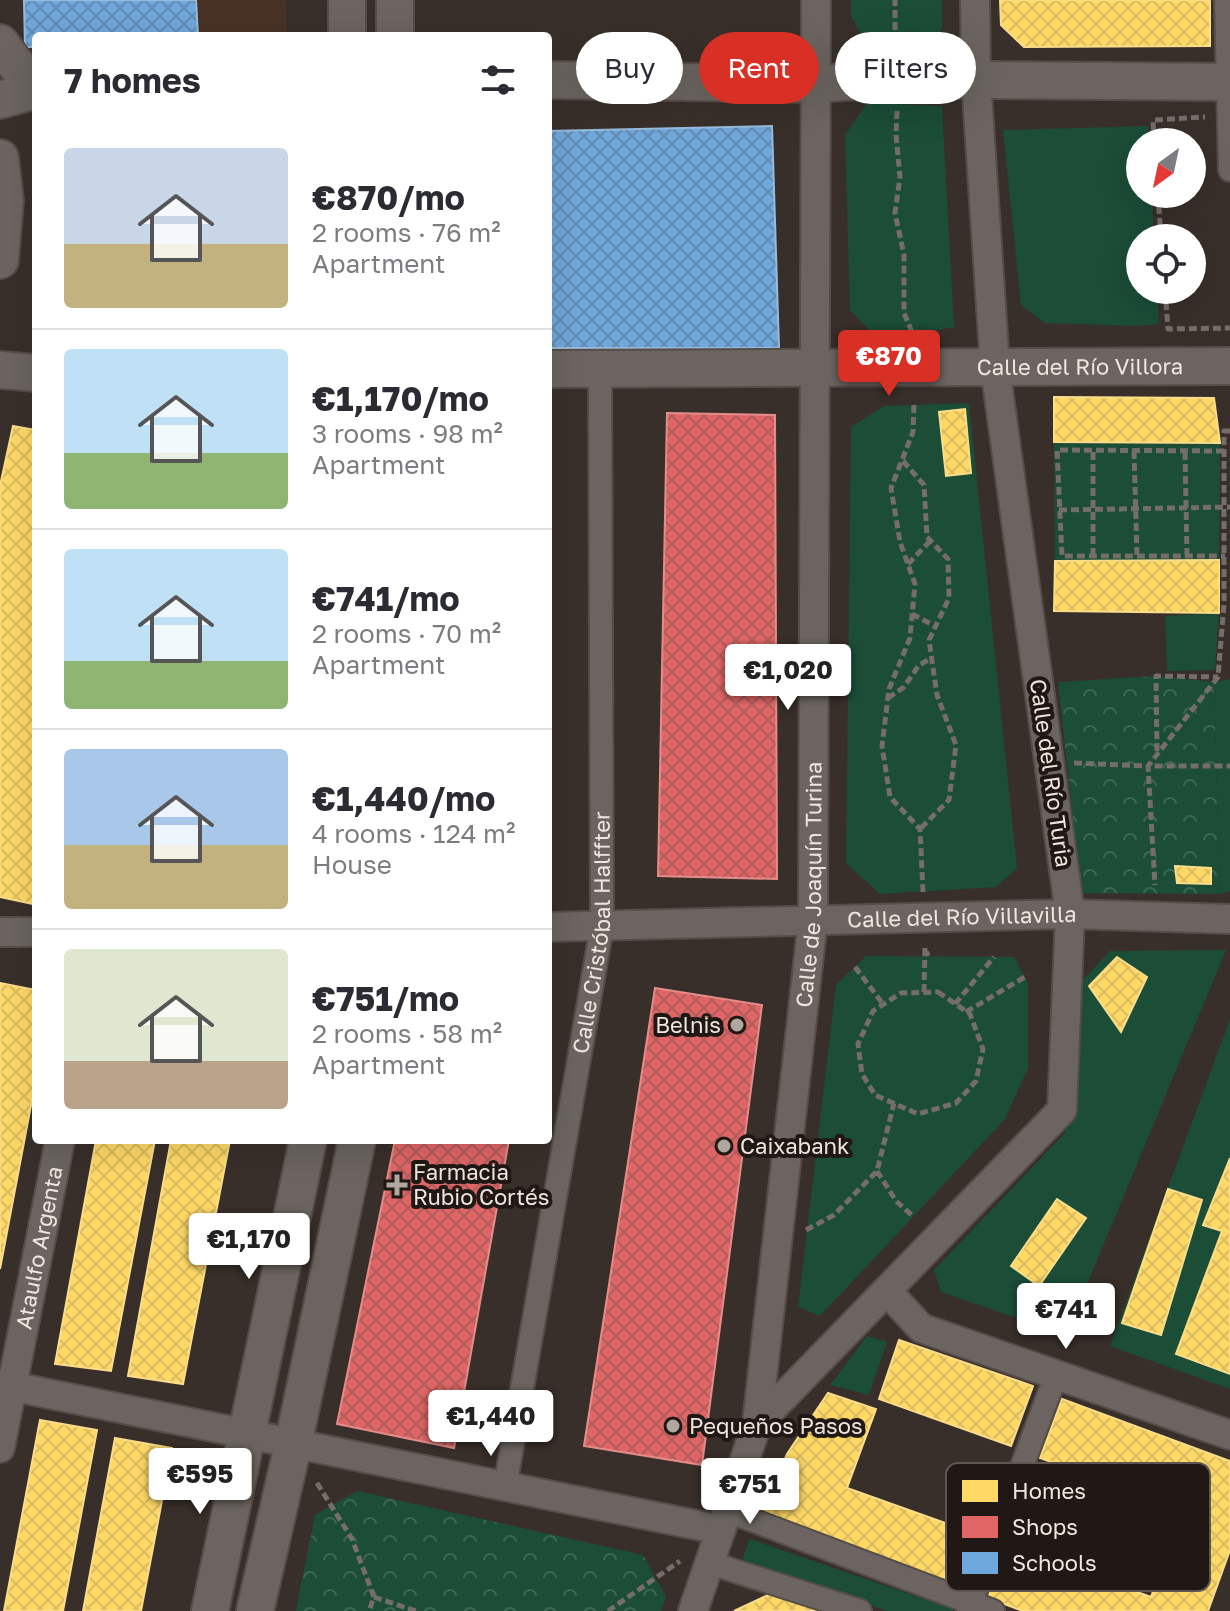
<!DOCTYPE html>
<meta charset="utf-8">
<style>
:root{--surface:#fff;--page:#f2f2f3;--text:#2b2b33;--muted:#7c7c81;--line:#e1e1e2;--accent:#d93025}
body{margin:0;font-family:"Golos Text",sans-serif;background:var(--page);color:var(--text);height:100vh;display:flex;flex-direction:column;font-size:30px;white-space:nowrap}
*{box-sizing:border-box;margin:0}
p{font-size:26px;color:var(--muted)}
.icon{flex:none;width:44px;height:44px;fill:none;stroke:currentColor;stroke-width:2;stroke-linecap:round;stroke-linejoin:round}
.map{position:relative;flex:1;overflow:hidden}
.drawer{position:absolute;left:32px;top:32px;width:520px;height:1112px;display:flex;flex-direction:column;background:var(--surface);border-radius:8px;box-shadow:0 8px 32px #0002}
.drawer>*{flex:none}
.guide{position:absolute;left:576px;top:32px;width:534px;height:72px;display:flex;gap:16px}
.needle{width:52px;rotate:213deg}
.buttons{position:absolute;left:1126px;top:128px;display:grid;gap:16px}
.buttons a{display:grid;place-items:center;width:80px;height:80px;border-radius:50%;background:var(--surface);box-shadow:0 8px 32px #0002;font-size:40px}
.price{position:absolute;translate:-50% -68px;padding:0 18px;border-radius:8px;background:#fff;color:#222;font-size:26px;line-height:52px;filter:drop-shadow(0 2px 4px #0008)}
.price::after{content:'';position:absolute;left:50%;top:48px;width:24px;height:18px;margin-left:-12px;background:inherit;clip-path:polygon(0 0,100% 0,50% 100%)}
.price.selected{background:var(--accent);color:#fff}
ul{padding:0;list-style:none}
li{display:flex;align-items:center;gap:24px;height:200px;padding:0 32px}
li+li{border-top:2px solid var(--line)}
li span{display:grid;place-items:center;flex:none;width:224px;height:160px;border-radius:8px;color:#555}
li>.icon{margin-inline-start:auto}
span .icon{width:96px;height:96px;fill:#fffc;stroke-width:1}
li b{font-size:34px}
h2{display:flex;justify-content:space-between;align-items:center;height:96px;padding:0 32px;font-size:34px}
.tag{padding:0 28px;border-radius:36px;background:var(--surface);box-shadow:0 8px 32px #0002;font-size:28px;line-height:72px}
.tag.selected{background:var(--accent);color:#fff}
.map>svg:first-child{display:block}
.built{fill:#483226}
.park{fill:url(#park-crowns)}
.garden{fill:#1b4d37}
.homes{fill:url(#homes-cross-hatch);stroke:#fbdd8a;stroke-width:2}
.shops{fill:url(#shops-cross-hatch);stroke:#e58c8a;stroke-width:2}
.schools{fill:url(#schools-cross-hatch);stroke:#96bbdd;stroke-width:2}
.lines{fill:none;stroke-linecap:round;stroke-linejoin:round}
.pedestrian-casing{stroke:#564d48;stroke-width:26}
.minor-casing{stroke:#564d48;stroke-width:32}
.tertiary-casing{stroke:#564d48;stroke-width:40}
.path{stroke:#746d69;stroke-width:5;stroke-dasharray:8 4;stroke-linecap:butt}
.pedestrian{stroke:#6b6460;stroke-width:22}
.minor{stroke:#6b6460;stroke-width:28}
.tertiary{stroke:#6b6460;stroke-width:36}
.poi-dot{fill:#b1a6a0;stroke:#201814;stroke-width:3}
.labels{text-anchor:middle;stroke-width:8;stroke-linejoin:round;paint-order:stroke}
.street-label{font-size:22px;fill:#f1e6df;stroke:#201814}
.poi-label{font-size:22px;fill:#f1e6df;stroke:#201814;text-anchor:start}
.key{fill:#201814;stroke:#5f5651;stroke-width:2}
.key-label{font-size:22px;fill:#f1e6df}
</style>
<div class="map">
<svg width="1230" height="1611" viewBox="0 0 1230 1611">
<defs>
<pattern id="park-crowns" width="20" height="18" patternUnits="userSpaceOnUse" patternTransform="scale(2)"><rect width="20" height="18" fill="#1b4d37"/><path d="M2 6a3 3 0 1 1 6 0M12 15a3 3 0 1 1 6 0" fill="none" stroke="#3d6754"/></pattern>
<pattern id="homes-cross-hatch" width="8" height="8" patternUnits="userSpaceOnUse" patternTransform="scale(2)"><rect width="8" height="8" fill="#ffd966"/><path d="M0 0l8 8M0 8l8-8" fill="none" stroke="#dabb5f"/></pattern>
<pattern id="shops-cross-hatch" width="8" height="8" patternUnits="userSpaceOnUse" patternTransform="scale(2)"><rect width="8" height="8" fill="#e06666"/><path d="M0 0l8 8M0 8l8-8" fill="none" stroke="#b25c5c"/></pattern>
<pattern id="schools-cross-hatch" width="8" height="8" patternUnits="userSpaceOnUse" patternTransform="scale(2)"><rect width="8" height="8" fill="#6fa8dc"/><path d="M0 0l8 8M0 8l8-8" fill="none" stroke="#638aae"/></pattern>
</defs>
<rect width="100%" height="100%" fill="#392f2a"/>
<path class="built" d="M22 0H286L287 36H36V62H30Z"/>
<path class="park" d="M1156 676 1214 682 1220 894 1081 893 1058 682Z
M357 1491 643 1555 666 1597 661 1611H296L315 1515Z"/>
<path class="garden" d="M851 0H942V28L930 46H867L851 16Z
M867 103 942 106 954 327 880 341 850 310 845 135Z
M1148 126 1149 142H1140V194H1152L1154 238H1140V290H1157L1159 324 1138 326 1045 323 1021 305 1003 130Z
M969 403 1017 868 996 887 880 894 846 863 851 427 884 406Z
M1054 442 1220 443 1219 560 1055 561Z
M1219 613 1215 670 1167 671 1165 616Z
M1230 679V891L1220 894 1214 682Z
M1226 950 1066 1335 941 1292 934 1270 1065 1133 1080 983 1110 951Z
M866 956 1014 957 1028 983V1068L1005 1119 820 1316 798 1307 836 985Z
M1230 1019V1389L1110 1346Z
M867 1336 887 1342 869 1395 830 1385Z
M750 1539 953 1609 952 1611H887L742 1560Z"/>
<path class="homes" d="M1000 0H1210V46L1024 47 1001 25Z
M1054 397 1214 398 1220 443 1054 442Z
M965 409 971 473 946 476 939 412Z
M13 426 36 430V890L33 904 0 897V486Z
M1219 560V613L1054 611 1055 561Z
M1175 866 1211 868V884L1177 883Z
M1117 957 1147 977 1121 1032 1089 986Z
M0 983 36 990V1079L0 1269Z
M96 1140H155L111 1371 55 1364Z
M171 1140H230L183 1384 128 1376Z
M1230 1158V1374L1176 1354 1222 1231 1203 1225Z
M1168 1189 1202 1200 1161 1335 1122 1323Z
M1057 1199 1086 1218 1039 1286 1011 1266Z
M899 1340 1033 1386 1011 1446 879 1399Z
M828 1393 876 1409 847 1488 979 1535 961 1589 760 1516 787 1454Z
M1062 1399 1230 1461V1550L1208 1611H1023L988 1598 1008 1546 1151 1597 1182 1510 1040 1458Z
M40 1420 97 1430 63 1611H4Z
M115 1438 172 1448 141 1611H83Z
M772 1593 822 1611H734Z"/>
<path class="shops" d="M667 413 775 415 777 879 658 876Z
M655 988 762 1005 702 1465 584 1446Z
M395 1140H509L454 1448 337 1424Z"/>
<path class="schools" d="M24 0H196L198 36H36V47H25Z
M772 126 779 348H548V131Z"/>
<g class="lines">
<defs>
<g id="pedestrian">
<path d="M1226 0 1230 170"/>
<path id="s1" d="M505 1487 602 926 600 369"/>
<path d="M728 1511 993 1611"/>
<path d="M710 1563 860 1611"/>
<path d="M968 1611 1056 1375"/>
</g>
<g id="minor">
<path id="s2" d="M548 927 1070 914 1230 919"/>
<path d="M0 932H36"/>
<path d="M887 1291 921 1328 1230 1435"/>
<path d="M0 1384 721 1530"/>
<path d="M757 1424 1062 1110 1070 914 995 367 976 79 975 0"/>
<path id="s3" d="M0 1448 60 1140"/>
<path id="s4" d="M693 1611 757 1424 813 919 816 0"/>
</g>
<g id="tertiary">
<path d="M347 0V36"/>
<path d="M395 0V36"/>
<path d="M0 43 20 70 36 80"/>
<path d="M548 80 817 84 887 79 1230 82"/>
<path d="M0 100 36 90"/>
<path d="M0 158 5 200 0 260"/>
<path id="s5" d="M548 369 1230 366"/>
<path d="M0 370 36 373"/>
<path d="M210 1611 308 1140"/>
<path d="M255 1611 293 1445 357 1140"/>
</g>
</defs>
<use href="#pedestrian" class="pedestrian-casing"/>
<use href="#minor" class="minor-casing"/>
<use href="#tertiary" class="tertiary-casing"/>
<path class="path" d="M895 42V0
M897 111 896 135 900 177 895 213 904 255V313L914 337
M1154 142 1153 120 1205 117
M1158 194 1161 238
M1165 290 1168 329 1230 328
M914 405 913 432 891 488 900 542 915 584 910 638 889 689 882 746 890 797 920 829 923 892
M1230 431H1224V604L1218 677 1148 766H1230
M1134 451 1137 556
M1224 451 1057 450 1062 556H1225
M1185 452 1187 556
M903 461 924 485 927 537 948 559 949 598 929 640 937 695 956 745 949 800 920 829
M1059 510 1230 507
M1093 556V451
M908 564 930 541
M912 614 935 626
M888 698 904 687 919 665 932 658
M1157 751 1156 676 1218 677
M1074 763 1148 766 1155 885
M855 967 883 1004
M924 992 925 948 928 956
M938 992 970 1014 983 1049 976 1081 956 1103 918 1114 875 1095 862 1074 858 1044 873 1011 901 993Z
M955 1004 994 957
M966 1012 1028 975
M877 1171 896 1201 914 1217
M806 1230 834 1215 877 1171 894 1103
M317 1483 352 1539 374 1597 369 1611
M374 1597 416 1611
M608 1611 680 1561"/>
<use href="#pedestrian" class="pedestrian"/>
<use href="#minor" class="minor"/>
<use href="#tertiary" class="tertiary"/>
</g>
<g class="poi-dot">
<circle cx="737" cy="1025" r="8"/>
<circle cx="724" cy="1146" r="8"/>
<path d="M393 1173h8v8h8v8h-8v8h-8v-8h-8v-8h8z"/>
<circle cx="673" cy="1426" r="8"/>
</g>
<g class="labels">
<g class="street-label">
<text dy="8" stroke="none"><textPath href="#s5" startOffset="532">Calle del Río Villora</textPath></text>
<text transform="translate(1051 773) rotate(82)" y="8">Calle del Río Turia</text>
<text dy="8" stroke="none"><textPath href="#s4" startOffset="740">Calle de Joaquín Turina</textPath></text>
<text dy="8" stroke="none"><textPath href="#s2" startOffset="414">Calle del Río Villavilla</textPath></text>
<text dy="8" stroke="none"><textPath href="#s1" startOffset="562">Calle Cristóbal Halffter</textPath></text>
<text dy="8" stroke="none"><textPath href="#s3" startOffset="204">Ataulfo Argenta</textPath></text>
</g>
<g class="poi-label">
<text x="721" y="1033" text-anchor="end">Belnis</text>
<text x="740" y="1154">Caixabank</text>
<text x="413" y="1180">Farmacia<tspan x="413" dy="25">Rubio Cortés</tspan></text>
<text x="689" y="1434">Pequeños Pasos</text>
</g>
</g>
<rect x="946" y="1463" width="264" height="128" rx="12" class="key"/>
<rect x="962" y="1480" width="36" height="22" fill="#ffd966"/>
<rect x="962" y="1516" width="36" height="22" fill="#e06666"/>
<rect x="962" y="1552" width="36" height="22" fill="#6fa8dc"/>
<g class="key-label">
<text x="1012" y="1499">Homes</text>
<text x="1012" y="1535">Shops</text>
<text x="1012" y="1571">Schools</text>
</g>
</svg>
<div class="buttons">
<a><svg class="needle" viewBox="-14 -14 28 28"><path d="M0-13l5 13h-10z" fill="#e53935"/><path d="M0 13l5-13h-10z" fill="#7c7c81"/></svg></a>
<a><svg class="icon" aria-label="locate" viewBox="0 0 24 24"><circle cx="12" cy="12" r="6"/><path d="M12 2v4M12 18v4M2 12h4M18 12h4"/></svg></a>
</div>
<b class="price selected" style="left:889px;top:398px">€870</b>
<b class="price" style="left:788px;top:712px">€1,020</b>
<b class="price" style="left:249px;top:1281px">€1,170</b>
<b class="price" style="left:1066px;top:1351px">€741</b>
<b class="price" style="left:491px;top:1458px">€1,440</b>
<b class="price" style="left:200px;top:1516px">€595</b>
<b class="price" style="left:750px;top:1526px">€751</b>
<div class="guide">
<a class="tag">Buy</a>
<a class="tag selected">Rent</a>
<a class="tag">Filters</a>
</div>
<section class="drawer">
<h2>7 homes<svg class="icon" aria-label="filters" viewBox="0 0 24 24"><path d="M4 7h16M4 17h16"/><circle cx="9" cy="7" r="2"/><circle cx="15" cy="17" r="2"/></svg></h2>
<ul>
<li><span style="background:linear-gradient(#c9d6e8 60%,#c2b280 0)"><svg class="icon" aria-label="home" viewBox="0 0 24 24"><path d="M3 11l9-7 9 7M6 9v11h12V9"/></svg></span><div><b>€870/mo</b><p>2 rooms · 76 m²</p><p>Apartment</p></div></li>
<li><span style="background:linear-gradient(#bfe0f5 65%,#8fb573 0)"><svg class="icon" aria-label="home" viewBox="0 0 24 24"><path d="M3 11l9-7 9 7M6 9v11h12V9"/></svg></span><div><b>€1,170/mo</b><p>3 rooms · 98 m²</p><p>Apartment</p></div></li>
<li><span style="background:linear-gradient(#bfe0f5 70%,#8fb573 0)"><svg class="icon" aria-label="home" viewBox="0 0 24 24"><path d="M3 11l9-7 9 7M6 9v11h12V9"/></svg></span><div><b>€741/mo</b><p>2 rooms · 70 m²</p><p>Apartment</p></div></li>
<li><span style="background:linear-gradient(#a9c7e8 60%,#c2b280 0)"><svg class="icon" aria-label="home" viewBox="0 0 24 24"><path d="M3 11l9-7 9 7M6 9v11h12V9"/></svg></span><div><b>€1,440/mo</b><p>4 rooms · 124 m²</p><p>House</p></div></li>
<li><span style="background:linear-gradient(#dfe7d0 70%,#b9a48a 0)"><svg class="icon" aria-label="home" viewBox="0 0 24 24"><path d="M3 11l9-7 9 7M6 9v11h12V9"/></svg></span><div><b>€751/mo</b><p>2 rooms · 58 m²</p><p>Apartment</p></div></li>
</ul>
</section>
</div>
